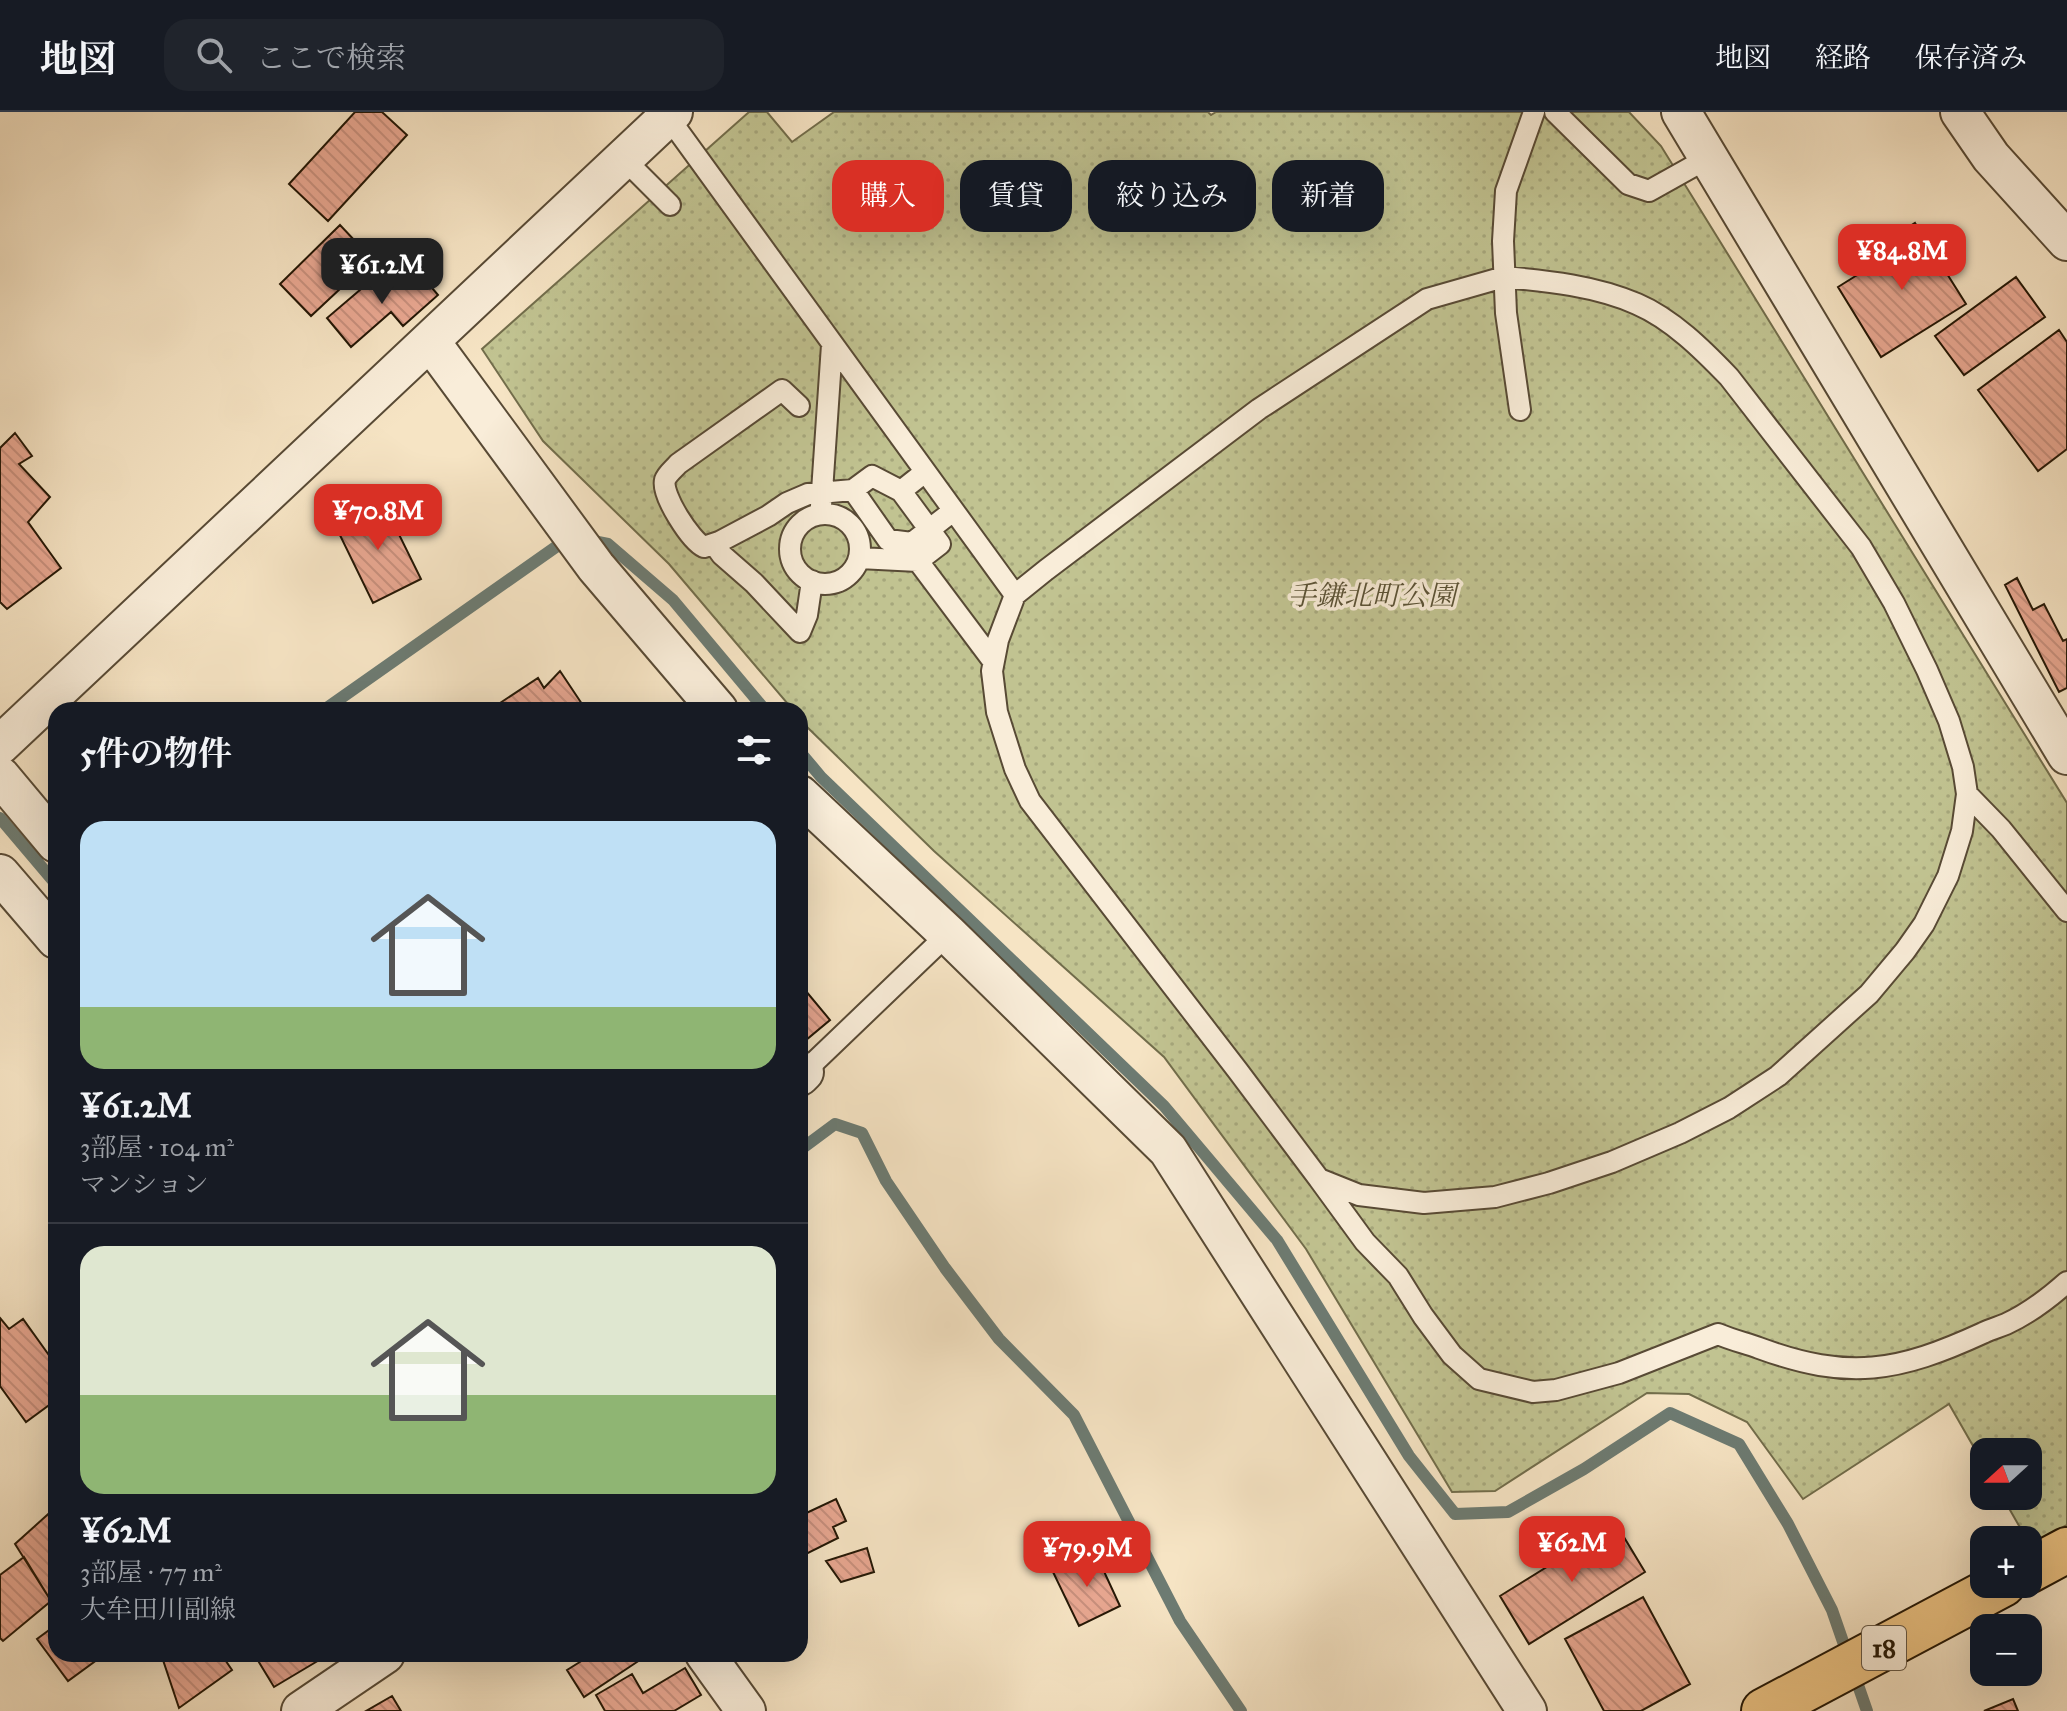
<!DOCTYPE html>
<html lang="ja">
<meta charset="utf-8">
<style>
:root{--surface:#171b24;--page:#20242c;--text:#f1f3f6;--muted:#9ea1a6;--line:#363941;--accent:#d93025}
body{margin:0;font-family:"IM FELL Great Primer","Noto Serif JP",serif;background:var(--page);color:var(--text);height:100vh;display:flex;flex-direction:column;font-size:30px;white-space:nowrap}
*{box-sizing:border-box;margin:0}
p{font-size:26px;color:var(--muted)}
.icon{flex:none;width:44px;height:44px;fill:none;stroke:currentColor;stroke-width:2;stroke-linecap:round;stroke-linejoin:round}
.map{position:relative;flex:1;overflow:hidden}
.sheet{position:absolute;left:48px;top:590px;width:760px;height:960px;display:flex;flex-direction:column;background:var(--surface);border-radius:24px;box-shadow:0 8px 32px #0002}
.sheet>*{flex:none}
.guide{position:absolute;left:832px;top:48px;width:760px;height:72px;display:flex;gap:16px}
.needle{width:52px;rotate:249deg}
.fabs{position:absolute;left:1970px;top:1326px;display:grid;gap:16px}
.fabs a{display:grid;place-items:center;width:72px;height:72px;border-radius:16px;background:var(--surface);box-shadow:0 8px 32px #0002;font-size:40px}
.price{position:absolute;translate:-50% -68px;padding:0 18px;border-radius:16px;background:var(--accent);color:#fff;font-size:26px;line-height:52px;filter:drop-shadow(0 2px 4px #0008)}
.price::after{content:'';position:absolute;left:50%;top:48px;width:24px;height:18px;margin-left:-12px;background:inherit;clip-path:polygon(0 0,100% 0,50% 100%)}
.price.on{background:#222;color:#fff}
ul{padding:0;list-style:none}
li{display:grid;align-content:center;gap:16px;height:424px;padding:0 32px}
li+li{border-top:2px solid var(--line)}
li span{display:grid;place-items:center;height:248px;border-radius:24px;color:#555}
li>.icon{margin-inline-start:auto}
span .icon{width:144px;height:144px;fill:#fffc;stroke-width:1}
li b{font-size:34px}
h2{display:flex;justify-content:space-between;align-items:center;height:96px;padding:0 32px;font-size:34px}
.tag{padding:0 28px;border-radius:24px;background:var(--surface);box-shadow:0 8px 32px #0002;font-size:28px;line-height:72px}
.tag.on{background:var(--accent);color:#fff}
header{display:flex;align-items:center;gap:48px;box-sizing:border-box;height:112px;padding:0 40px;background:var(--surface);border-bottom:2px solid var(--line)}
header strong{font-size:38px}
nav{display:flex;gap:44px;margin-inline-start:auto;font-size:28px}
.search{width:560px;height:72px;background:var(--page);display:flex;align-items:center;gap:20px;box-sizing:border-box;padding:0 28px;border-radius:24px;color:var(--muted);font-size:30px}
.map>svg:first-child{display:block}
.park{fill:url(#park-dots);stroke:#726d4b;stroke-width:2}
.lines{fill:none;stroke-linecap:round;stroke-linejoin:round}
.stream{stroke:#6d7b72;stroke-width:12}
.building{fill:url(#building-back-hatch);stroke:#241705;stroke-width:2}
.lane-casing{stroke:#584a35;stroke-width:24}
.street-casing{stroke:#584a35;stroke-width:42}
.primary-casing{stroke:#241705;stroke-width:48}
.lane{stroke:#f9edd9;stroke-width:20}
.street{stroke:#f9edd9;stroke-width:38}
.primary{stroke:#ebc282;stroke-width:44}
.labels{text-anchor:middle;stroke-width:7;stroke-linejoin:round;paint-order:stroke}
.shield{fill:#f9edd9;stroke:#645745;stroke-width:2}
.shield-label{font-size:26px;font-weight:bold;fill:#241705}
.park-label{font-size:28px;font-style:italic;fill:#5b5336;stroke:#f9edd9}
</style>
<header>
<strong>地図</strong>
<div class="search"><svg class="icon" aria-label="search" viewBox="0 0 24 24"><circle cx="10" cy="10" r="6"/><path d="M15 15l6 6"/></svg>ここで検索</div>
<nav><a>地図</a><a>経路</a><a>保存済み</a></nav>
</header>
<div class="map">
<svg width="2067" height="1599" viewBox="0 0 2067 1599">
<defs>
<pattern id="park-dots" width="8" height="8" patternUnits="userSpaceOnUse" patternTransform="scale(2)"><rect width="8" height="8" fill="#c1c391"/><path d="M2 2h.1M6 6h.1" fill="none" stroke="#a6a77c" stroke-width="1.8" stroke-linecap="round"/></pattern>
<pattern id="building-back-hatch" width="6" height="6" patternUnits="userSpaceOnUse" patternTransform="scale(2)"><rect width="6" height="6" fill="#e8a791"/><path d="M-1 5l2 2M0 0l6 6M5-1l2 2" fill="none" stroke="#c78f7c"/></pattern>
</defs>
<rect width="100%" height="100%" fill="#f6e4c4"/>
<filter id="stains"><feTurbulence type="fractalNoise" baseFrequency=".0025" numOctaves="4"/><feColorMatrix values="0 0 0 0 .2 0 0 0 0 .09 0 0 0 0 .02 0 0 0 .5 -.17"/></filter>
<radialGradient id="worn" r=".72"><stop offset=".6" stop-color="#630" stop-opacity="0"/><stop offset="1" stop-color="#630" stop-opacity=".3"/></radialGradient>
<path class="park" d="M749 0H767L792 30 834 0H1208L1211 3 1216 0H1629L1661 34 2067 691V1413L2030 1433 2002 1384H2028V1340H1984V1353L1949 1292 1803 1387 1747 1310 1689 1282 1647 1281 1495 1379 1452 1380 1306 1137 1164 945 934 739 804 612 800 607V598H793L669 452 543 329 482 237Z"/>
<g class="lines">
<path class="stream" d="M588 428 608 432 673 488 765 598
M324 598 570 425
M800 640 821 665 1164 994 1277 1128 1409 1344 1455 1402 1508 1400 1584 1357 1670 1301 1739 1332 1788 1412 1832 1498 1867 1599
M0 706 56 772
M800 1038 835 1012 862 1021 886 1069 945 1156 999 1227 1074 1303 1180 1509 1241 1599"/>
</g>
<path class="building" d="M355 0H382L407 23 328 109 289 72Z
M1915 111 1966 192 1881 245 1838 175 1886 145 1879 134Z
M340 113 372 147 311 204 280 172Z
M414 155 438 183 403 214 391 200 351 235 327 206 374 166 385 179Z
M2016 165 2045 205 1964 263 1935 224Z
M2059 218 2067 230V337L2038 359 1978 278Z
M15 321 32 344 19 352 50 385 28 410 61 456 7 497 0 490V336Z
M383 390 421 467 373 491 335 413Z
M2017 466 2033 498 2044 492 2063 529 2067 527V576L2059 580 2005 473Z
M560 559 586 598H504L500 591 538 566 544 576Z
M800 872 830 908 800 933Z
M0 1206 9 1217 23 1207 56 1253V1288L26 1310 0 1274Z
M836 1387 846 1409 833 1415 838 1426 806 1442 800 1430V1404Z
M56 1395V1484L51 1489 15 1432Z
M1616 1412 1645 1460 1529 1532 1500 1484Z
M867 1436 874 1460 841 1470 826 1449Z
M1095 1440 1120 1494 1079 1514 1053 1460Z
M24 1445 51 1489 3 1529 0 1526V1463Z
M1643 1485 1690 1572 1641 1599H1604L1565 1527Z
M56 1513V1542H105L68 1569 37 1527Z
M161 1542H221L232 1558 179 1596Z
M254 1542H318L321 1547 274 1575Z
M579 1542H641L643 1546 584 1585 567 1558 583 1548Z
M685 1556 701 1583 674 1599H605L596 1583 632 1562 643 1581Z
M392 1584 401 1599H366Z
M2013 1587 2018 1599H1984Z"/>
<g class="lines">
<defs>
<path id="lane" d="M1555 0 1628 72 1649 79 1708 46
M668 5 1015 483
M624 47 670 93
M1504 165C1548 169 1596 174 1637 192 1672 207 1703 238 1729 265L1861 435 1894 491 1927 558 1949 609 1963 655 1967 682 1962 719 1948 764 1924 812 1905 839 1869 882 1778 964 1729 996 1680 1021 1612 1050 1549 1071 1495 1085 1424 1091 1359 1083 1319 1067 1238 959 1030 689 1015 657 997 600 992 559 998 528 1015 483 1046 458 1259 297 1427 187Z
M799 294 782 278 678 352C674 357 667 362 665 368 661 383 691 429 704 435L719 430 768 404 787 391 808 382 853 378
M1520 298 1506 201 1503 129 1506 79 1534 0
M925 360 901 379 872 364 853 378 888 428 912 431 953 399
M901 379 940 432 918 449
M821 394 832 233
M790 437a35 35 0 1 1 70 0a35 35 0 1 1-70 0Z
M714 432 722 443 754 471 800 520 807 503 812 469
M859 446 918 449 993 549
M1967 682 2001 717 2067 799
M804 960 948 822
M1319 1067 1365 1130 1398 1164 1423 1204 1452 1243 1479 1267 1533 1280 1556 1278 1619 1261 1718 1222C1732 1228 1745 1231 1759 1236 1849 1269 1898 1260 1983 1221 1991 1217 1999 1215 2006 1212 2028 1202 2049 1186 2067 1170"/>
<path id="street" d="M1681 0 2067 643
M1960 0 1991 45 2067 129
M430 229 596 455 718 598
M0 633 673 0
M0 664 56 731
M800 683 948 822 1168 1038 1527 1599
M0 762 56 827
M800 964 804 960
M705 1542 746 1599
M301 1599 385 1542"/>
<path id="primary" d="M2028 1459 2067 1438
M1764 1599 2003 1472"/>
</defs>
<use href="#lane" class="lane-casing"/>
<use href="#street" class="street-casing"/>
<use href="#primary" class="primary-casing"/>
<use href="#lane" class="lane"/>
<use href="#street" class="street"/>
<use href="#primary" class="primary"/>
</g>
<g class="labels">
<rect class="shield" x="1862" y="1514" width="44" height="44" rx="6"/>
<g class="shield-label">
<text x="1884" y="1545">18</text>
</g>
<g class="park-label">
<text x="1372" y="493">手鎌北町公園</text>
</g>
</g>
<rect width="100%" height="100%" filter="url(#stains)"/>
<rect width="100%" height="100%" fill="url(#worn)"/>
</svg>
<div class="fabs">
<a><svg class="needle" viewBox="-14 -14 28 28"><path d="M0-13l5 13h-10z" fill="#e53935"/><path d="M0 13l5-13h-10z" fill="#9ea1a6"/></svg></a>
<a>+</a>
<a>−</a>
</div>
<b class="price" style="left:1902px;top:180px">¥84.8M</b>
<b class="price on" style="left:382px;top:194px">¥61.2M</b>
<b class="price" style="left:378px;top:440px">¥70.8M</b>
<b class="price" style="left:1572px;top:1472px">¥62M</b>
<b class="price" style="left:1087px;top:1477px">¥79.9M</b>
<div class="guide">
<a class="tag on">購入</a>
<a class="tag">賃貸</a>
<a class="tag">絞り込み</a>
<a class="tag">新着</a>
</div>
<section class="sheet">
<h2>5件の物件<svg class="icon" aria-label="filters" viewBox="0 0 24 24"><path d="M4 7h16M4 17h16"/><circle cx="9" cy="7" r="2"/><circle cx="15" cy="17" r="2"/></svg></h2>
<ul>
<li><span style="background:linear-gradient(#bfe0f5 75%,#8fb573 0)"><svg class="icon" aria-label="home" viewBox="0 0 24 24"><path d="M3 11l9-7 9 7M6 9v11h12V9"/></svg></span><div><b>¥61.2M</b><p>3部屋 · 104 m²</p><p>マンション</p></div></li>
<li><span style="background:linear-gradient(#dfe7d0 60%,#8fb573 0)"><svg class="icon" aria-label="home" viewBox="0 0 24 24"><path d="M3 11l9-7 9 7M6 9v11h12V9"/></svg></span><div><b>¥62M</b><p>3部屋 · 77 m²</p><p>大牟田川副線</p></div></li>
</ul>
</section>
</div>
